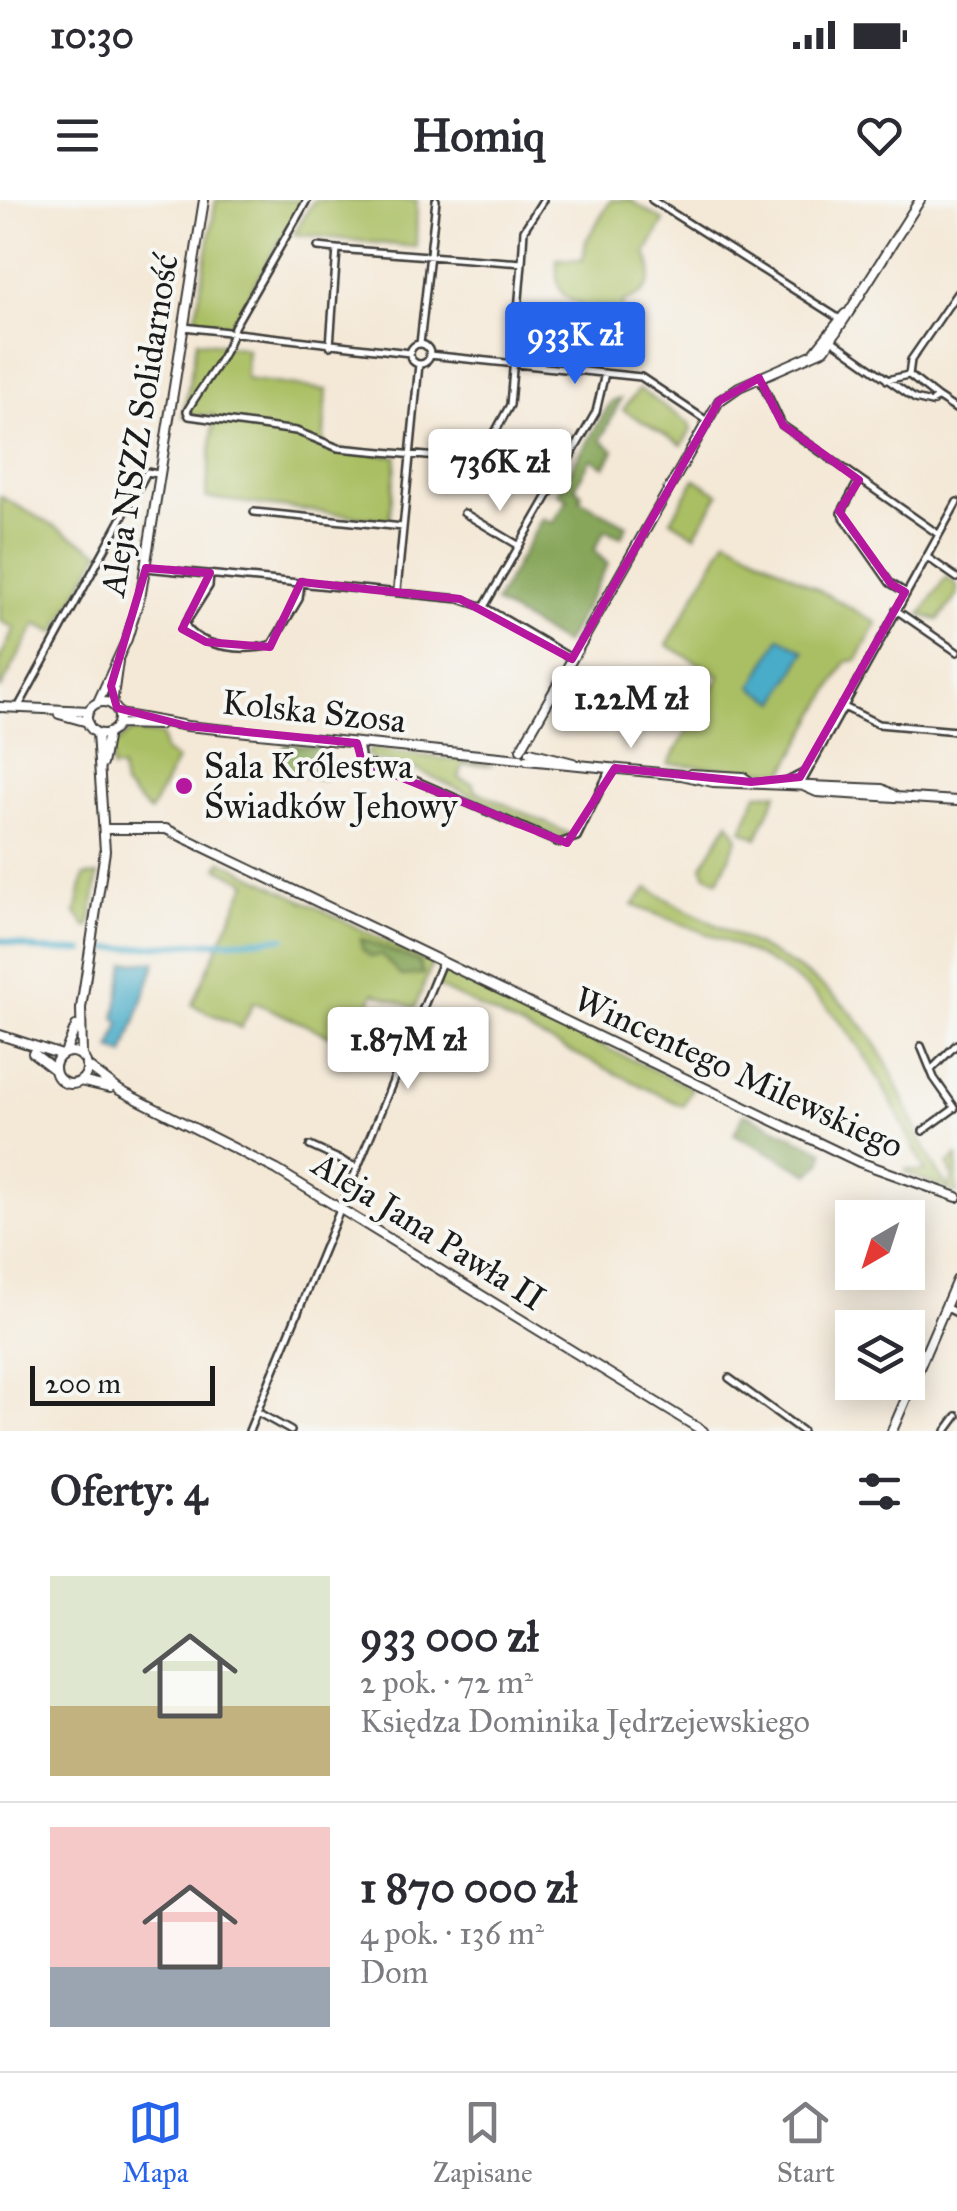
<!DOCTYPE html>
<html lang="pl">
<meta charset="utf-8">
<style>
:root{--surface:#fff;--page:#f2f2f3;--text:#2b2b33;--muted:#7c7c81;--line:#e1e1e2;--accent:#2563eb}
body{margin:0;font-family:"IM FELL Great Primer",serif;background:var(--page);color:var(--text);height:100vh;display:flex;flex-direction:column;font-size:38px;white-space:nowrap}
*{box-sizing:border-box;margin:0}
p{font-size:32px;color:var(--muted)}
.icon{flex:none;width:55px;height:55px;fill:none;stroke:currentColor;stroke-width:2;stroke-linecap:round;stroke-linejoin:round}
.map{position:relative;height:1231px;overflow:hidden}
.panel{display:flex;flex-direction:column;background:var(--surface);flex:1}
.panel>*{flex:none}
.needle{width:65px;rotate:219deg}
.buttons{position:absolute;left:835px;top:1000px;display:grid;gap:20px}
.buttons a{display:grid;place-items:center;width:90px;height:90px;border-radius:0px;background:var(--surface);box-shadow:0 5px 25px #0003;font-size:50px}
.scale{position:absolute;left:30px;bottom:25px;width:185px;box-sizing:border-box;padding-left:10px;border:5px solid #1c1c1c;border-top:0;font-size:28px;line-height:35px;white-space:nowrap;color:#1c1c1c;-webkit-text-stroke:8px #f6f6f2;paint-order:stroke}
.price{position:absolute;translate:-50% -85px;padding:0 22px;border-radius:10px;background:#fff;color:#222;font-size:32px;line-height:65px;filter:drop-shadow(0 2px 5px #0008)}
.price::after{content:'';position:absolute;left:50%;top:60px;width:30px;height:22px;margin-left:-15px;background:inherit;clip-path:polygon(0 0,100% 0,50% 100%)}
.price.active{background:var(--accent);color:#fff}
ul{padding:0;list-style:none}
li{display:flex;align-items:center;gap:30px;height:250px;padding:0 50px}
li+li{border-top:2px solid var(--line)}
li span{display:grid;place-items:center;flex:none;width:280px;height:200px;border-radius:0px;color:#555}
li>.icon{margin-inline-start:auto}
span .icon{width:120px;height:120px;fill:#fffc;stroke-width:1}
li b{font-size:42px}
h2{display:flex;justify-content:space-between;align-items:center;height:120px;padding:0 50px;font-size:42px}
.status{display:flex;justify-content:space-between;align-items:center;height:70px;padding:0 50px;background:var(--surface);direction:ltr}
.status svg{height:28px;fill:currentColor}
header{display:flex;justify-content:space-between;align-items:center;height:130px;padding:0 50px;background:var(--surface);font-size:45px;font-weight:700}
.menu{display:flex;justify-content:space-around;align-items:center;height:140px;border-top:2px solid var(--line);background:var(--surface);font-size:28px;color:var(--muted)}
.menu a{display:grid;justify-items:center;gap:5px}
.menu .active{color:var(--accent)}
.map>svg:first-child{display:block}
.green{fill:#aabf64;stroke:#636e40;stroke-width:2.5}
.forest{fill:#87a65a;stroke:#52613b;stroke-width:2.5}
.water{fill:#48acc8;stroke:#326472;stroke-width:2.5}
.lines{fill:none;stroke-linecap:round;stroke-linejoin:round}
.canal{stroke:#48acc8;stroke-width:6}
.street-casing{stroke:#3c3b38;stroke-width:10}
.secondary-casing{stroke:#3c3b38;stroke-width:12}
.street{stroke:#fff;stroke-width:5}
.secondary{stroke:#fff;stroke-width:8}
.marked{fill:none;stroke:#b5179e;stroke-width:8;stroke-linejoin:round}
.poi-dot{fill:#b5179e;stroke:#f6f6f2;stroke-width:4}
.labels{text-anchor:middle;stroke-width:8;stroke-linejoin:round;paint-order:stroke}
.street-label{font-size:35px;fill:#1c1c1c;stroke:#f6f6f2}
.poi-label{font-size:35px;fill:#1c1c1c;stroke:#f6f6f2;text-anchor:start}
</style>
<div class="status"><b>10:30</b><svg viewBox="0 0 49 12"><path d="M0 12V9h3v3zM5 12V6h3v6zM10 12V3h3v9zM15 12V0h3v12zM26 1h20v11H26zM47 4h2v5h-2z"/></svg></div>
<header><svg class="icon" aria-label="menu" viewBox="0 0 24 24"><path d="M4 6h16M4 12h16M4 18h16"/></svg>Homiq<svg class="icon" aria-label="heart" viewBox="0 0 24 24"><path d="M12 20l-8-8c-3-5 5-10 8-4 3-6 11-1 8 4z"/></svg></header>
<div class="map">
<svg width="957" height="1231" viewBox="0 0 957 1231">
<rect width="100%" height="100%" fill="#f6f6f2"/>
<filter id="ink" filterUnits="userSpaceOnUse"><feTurbulence type="fractalNoise" baseFrequency=".01" numOctaves="2"/><feDisplacementMap in="SourceGraphic" scale="20" xChannelSelector="R" yChannelSelector="G"/><feConvolveMatrix kernelMatrix="1 2 1 2 8 2 1 2 1" color-interpolation-filters="sRGB"/></filter>
<filter id="wash" filterUnits="userSpaceOnUse"><feTurbulence type="fractalNoise" baseFrequency=".0048" numOctaves="4" result="noise"/><feDisplacementMap in="SourceGraphic" scale="40" xChannelSelector="R" yChannelSelector="G"/><feGaussianBlur stdDeviation="2.25" result="paint"/><feColorMatrix in="noise" values="0 0 0 0 0 0 0 0 0 0 0 0 0 0 0 0 0 1.4 0 .05"/><feComposite in="paint" operator="in"/></filter>
<g filter="url(#wash)">
<rect width="100%" height="100%" fill="#f4e8d6"/>
<path class="green" d="M216 0H304L231 125 195 121Z
M314 0H417L416 47 294 34Z
M611 0H630L664 21 646 53C658 77 648 96 623 102L621 161 587 159 600 131 578 117 580 104C556 97 556 81 557 59L583 60 586 41Z
M197 140 247 149 246 179 327 190 323 249 397 256 389 320 206 298 214 215 183 216Z
M639 189 689 223 691 230 682 245 623 210Z
M695 279 719 294 695 335 671 320Z
M0 296 100 352 55 433 36 424 0 490V458L15 428 0 421Z
M727 338 877 423 857 460 846 462 784 572 668 564 720 476 667 445Z
M946 377 957 385V396L938 420 921 415Z
M130 532 162 535 164 551 177 560 150 612 124 587 121 568 112 569V548Z
M371 549 493 565H463L459 578 473 584 474 590 572 635 563 639 411 567 370 559 367 553Z
M777 593 757 638 742 630 757 594Z
M729 622 738 638 718 681 705 674 702 666Z
M222 661 432 764 415 808 374 793 353 846 254 802 241 828 192 805 247 682 218 668Z
M98 675 90 726 86 727 76 713 84 676Z
M648 688C720 733 813 759 866 830 902 877 913 940 948 987L953 979 948 964 957 956V994L906 973V969L926 972C890 900 857 820 787 773 741 743 684 726 633 705Z
M443 771 692 888 683 906 436 786Z"/>
<path class="forest" d="M621 199 601 240 614 250 605 267 591 259 575 287 582 294 580 300 627 325 621 337 605 330 594 351 608 364 565 444 495 403 542 318 553 323 568 299 557 293 611 202Z
M286 544 320 547 333 568 323 579 287 572 281 552Z
M361 739 419 762 423 774 401 776 382 755 371 757 362 749Z
M744 913 824 951 822 962 810 974 734 934Z"/>
<path class="water" d="M780 437 805 451 777 502 752 487Z
M156 761 124 855 111 849 120 822 115 818 125 763Z"/>
<g class="lines">
<path class="canal" d="M0 740 39 750 83 751
M108 749 284 738"/>
</g>
</g>
<g filter="url(#ink)">
<g class="lines">
<defs>
<path id="street" d="M307 0 234 127C229 154 202 185 187 211L189 216 296 231 338 248 526 265 556 282
M652 0 840 119
M318 47 337 49
M184 127 410 153
M833 141 915 199 931 203 937 197 957 210
M420 144 436 0
M410 154a10 10 0 1 1 20 0a10 10 0 1 1-20 0Z
M330 146 337 49 522 63 524 30 543 0
M429 155 641 177 707 221
M909 175 911 160 957 93
M909 175 937 197
M760 179 782 225 938 334
M887 180 908 175
M480 260 510 205 522 63
M859 280 841 313 890 383 905 392
M254 312 403 327
M464 313 518 345
M927 357 957 378
M146 368 460 399 484 407 571 458
M210 374 209 386 185 424C197 448 250 453 272 444L299 399 301 382
M397 390 419 164
M484 407 596 212 605 173
M896 410 957 452
M19 506 147 272 158 274
M842 506 878 524 957 531
M359 543 362 562 394 571 559 643 577 637 611 568
M784 583 805 572
M801 584 957 302
M396 832 410 840
M921 846 934 878 955 908 923 931
M932 869 957 844
M310 946 358 968
M945 1107 957 1113
M729 1178 802 1231
M257 1212 291 1231
M249 1231 442 762
M946 1231 957 1216"/>
<path id="secondary" d="M857 99 920 0
M813 154 845 114
M87 518a16 16 0 1 1 32 0a16 16 0 1 1-32 0Z
M98 502 127 439 141 393 204 0
M112 504 118 461
M0 507 89 511
M59 514 88 522
M119 514 187 526 520 559
M118 524 159 525
M521 549 719 201 739 187 825 149 860 95
M530 552 573 563
M527 560 681 575 713 582 882 589 895 596
M102 564 108 533
M691 574 743 577 750 582
M801 585 817 592 957 601
M105 629H166L859 962 957 997
M0 835 62 855
M55 868a16 16 0 1 1 32 0a16 16 0 1 1-32 0Z
M33 853 55 870
M65 853 76 826
M82 857 81 808 105 651 97 533
M86 865 119 890 277 970 703 1231
M80 881 110 888
M892 1231 957 1080"/>
</defs>
<use href="#street" class="street-casing"/>
<use href="#secondary" class="secondary-casing"/>
<use href="#street" class="street"/>
<use href="#secondary" class="secondary"/>
</g>
</g>
<path class="marked" d="M759 178 783 225 859 280 839 311 891 384 905 392 800 577 751 582 615 568 567 643 362 562 357 543 187 526 117 508 111 486 146 368 210 373 182 429 206 442 270 447 301 382 460 399 572 459 719 201Z"/>
<circle class="poi-dot" cx="184" cy="586" r="10"/>
<g class="labels">
<g class="street-label">
<text transform="translate(139 225) rotate(-81)" y="12">Aleja NSZZ Solidarność</text>
<text transform="translate(314 511) rotate(6)" y="12">Kolska Szosa</text>
<text transform="translate(739 872) rotate(25)" y="12">Wincentego Milewskiego</text>
<text transform="translate(429 1031) rotate(32)" y="12">Aleja Jana Pawła II</text>
</g>
<g class="poi-label">
<text x="204" y="578">Sala Królestwa<tspan x="204" dy="40">Świadków Jehowy</tspan></text>
</g>
</g>
</svg>
<div class="buttons">
<a><svg class="needle" viewBox="-14 -14 28 28"><path d="M0-13l5 13h-10z" fill="#e53935"/><path d="M0 13l5-13h-10z" fill="#7c7c81"/></svg></a>
<a><svg class="icon" aria-label="layers" viewBox="0 0 24 24"><path d="M12 4l9 5-9 5-9-5zM3 14l9 5 9-5"/></svg></a>
</div>
<div class="scale">200 m</div>
<b class="price active" style="left:575px;top:187px">933K zł</b>
<b class="price" style="left:500px;top:314px">736K zł</b>
<b class="price" style="left:631px;top:551px">1.22M zł</b>
<b class="price" style="left:408px;top:892px">1.87M zł</b>
</div>
<section class="panel">
<h2>Oferty: 4<svg class="icon" aria-label="filters" viewBox="0 0 24 24"><path d="M4 7h16M4 17h16"/><circle cx="9" cy="7" r="2"/><circle cx="15" cy="17" r="2"/></svg></h2>
<ul>
<li><span style="background:linear-gradient(#dfe7d0 65%,#c2b280 0)"><svg class="icon" aria-label="home" viewBox="0 0 24 24"><path d="M3 11l9-7 9 7M6 9v11h12V9"/></svg></span><div><b>933 000 zł</b><p>2 pok. · 72 m²</p><p>Księdza Dominika Jędrzejewskiego</p></div></li>
<li><span style="background:linear-gradient(#f6c9c9 70%,#9aa5b1 0)"><svg class="icon" aria-label="home" viewBox="0 0 24 24"><path d="M3 11l9-7 9 7M6 9v11h12V9"/></svg></span><div><b>1 870 000 zł</b><p>4 pok. · 136 m²</p><p>Dom</p></div></li>
</ul>
</section>
<nav class="menu">
<a class="active"><svg class="icon" aria-label="map" viewBox="0 0 24 24"><path d="M3 6l6-2 6 2 6-2v14l-6 2-6-2-6 2zM9 4v14M15 6v14"/></svg>Mapa</a>
<a><svg class="icon" aria-label="saved" viewBox="0 0 24 24"><path d="M7 4h10v16l-5-4-5 4z"/></svg>Zapisane</a>
<a><svg class="icon" aria-label="home" viewBox="0 0 24 24"><path d="M3 11l9-7 9 7M6 9v11h12V9"/></svg>Start</a>
</nav>
